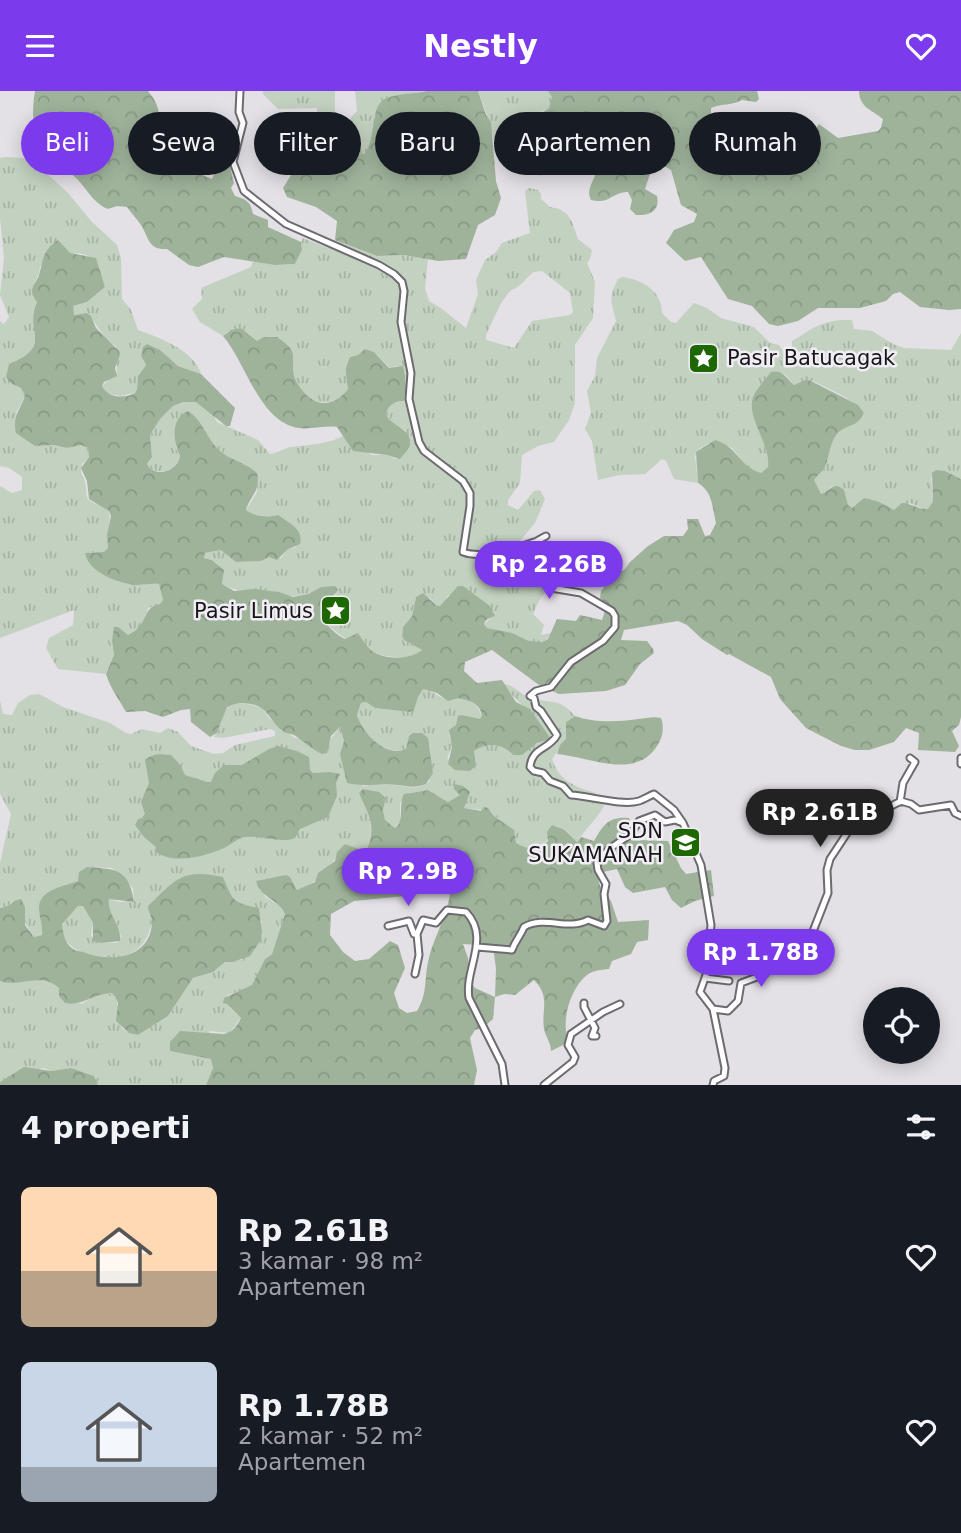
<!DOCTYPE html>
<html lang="id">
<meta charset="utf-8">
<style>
:root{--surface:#171b24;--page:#242831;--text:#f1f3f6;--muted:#9ea1a6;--accent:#7c3aed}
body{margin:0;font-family:"DejaVu Sans",sans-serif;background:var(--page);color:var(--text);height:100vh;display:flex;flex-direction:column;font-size:26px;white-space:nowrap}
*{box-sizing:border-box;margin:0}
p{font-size:23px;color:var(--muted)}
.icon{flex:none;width:38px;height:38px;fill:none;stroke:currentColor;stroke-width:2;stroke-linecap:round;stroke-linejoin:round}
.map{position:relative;height:994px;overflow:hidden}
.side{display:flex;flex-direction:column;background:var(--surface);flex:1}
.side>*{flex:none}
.banner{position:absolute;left:21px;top:21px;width:920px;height:63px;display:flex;gap:14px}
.tools{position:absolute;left:863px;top:896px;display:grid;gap:14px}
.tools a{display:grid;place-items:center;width:77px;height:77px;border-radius:50%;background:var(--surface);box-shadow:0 4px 18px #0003;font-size:35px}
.price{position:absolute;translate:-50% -60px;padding:0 16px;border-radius:24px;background:var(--accent);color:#fff;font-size:23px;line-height:46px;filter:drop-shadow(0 2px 4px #0008)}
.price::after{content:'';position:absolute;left:50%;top:42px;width:21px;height:16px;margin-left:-10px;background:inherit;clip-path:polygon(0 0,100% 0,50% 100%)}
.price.selected{background:#222;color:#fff}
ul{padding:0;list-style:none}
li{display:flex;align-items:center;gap:21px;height:175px;padding:0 21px}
li span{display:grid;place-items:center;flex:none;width:196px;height:140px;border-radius:10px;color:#555}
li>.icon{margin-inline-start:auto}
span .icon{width:84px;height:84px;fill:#fffc;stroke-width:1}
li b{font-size:30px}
h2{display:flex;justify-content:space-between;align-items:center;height:84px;padding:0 21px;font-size:30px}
.pill{padding:0 24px;border-radius:32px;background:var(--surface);box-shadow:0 4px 18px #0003;font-size:24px;line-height:63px}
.pill.selected{background:var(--accent);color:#fff}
header{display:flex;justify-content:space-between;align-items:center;height:91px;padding:0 21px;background:var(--accent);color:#fff;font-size:32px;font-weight:700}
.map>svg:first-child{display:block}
.grass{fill:url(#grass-tufts);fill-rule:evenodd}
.forest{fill:url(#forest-crowns);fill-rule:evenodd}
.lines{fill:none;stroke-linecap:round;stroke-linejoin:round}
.minor-casing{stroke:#6d6a70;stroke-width:9}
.minor{stroke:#fff;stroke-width:5}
.labels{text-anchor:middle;stroke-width:5;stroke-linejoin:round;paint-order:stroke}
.poi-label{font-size:21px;fill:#181619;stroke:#f0edf4;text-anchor:end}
</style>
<header><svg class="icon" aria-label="menu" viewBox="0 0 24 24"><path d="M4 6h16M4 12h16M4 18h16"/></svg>Nestly<svg class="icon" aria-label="heart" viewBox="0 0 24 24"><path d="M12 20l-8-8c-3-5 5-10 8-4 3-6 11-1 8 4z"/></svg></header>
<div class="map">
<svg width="961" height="994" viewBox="0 0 961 994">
<defs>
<pattern id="grass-tufts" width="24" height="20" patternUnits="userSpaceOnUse" patternTransform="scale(1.75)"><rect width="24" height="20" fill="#c3d1c0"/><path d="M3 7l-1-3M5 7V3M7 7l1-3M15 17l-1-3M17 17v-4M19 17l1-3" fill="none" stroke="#a7b3a4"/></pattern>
<pattern id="forest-crowns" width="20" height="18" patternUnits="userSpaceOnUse" patternTransform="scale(1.75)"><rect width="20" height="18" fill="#9fb39b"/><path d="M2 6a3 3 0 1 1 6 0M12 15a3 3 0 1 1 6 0" fill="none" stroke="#889985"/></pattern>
</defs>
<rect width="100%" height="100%" fill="#e3e0e6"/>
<path class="grass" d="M263 0H335V21L323 57 333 68C345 64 343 47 342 36L357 20 355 0H427L404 4 374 25C374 39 374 52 364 63L349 64 335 73 328 72 321 60H315L317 17 278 18 263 3Z
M478 0H548L553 6 549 17 540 21 539 37 543 46 541 65 549 72 547 79 539 85 529 78 521 64 512 62 503 49 494 50C491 32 484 17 478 0Z
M4 66 23 67 37 73 69 103 91 130 117 154 121 168 122 208 131 219 138 239C158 246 195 260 201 283L178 275 160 259 141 265 146 274 138 285 137 298 134 302 121 305 107 302 102 295 117 281 116 255C102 247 97 232 87 222L73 224V215L87 211 105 196C92 151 76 159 40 175 39 192 27 195 37 210 23 242 55 254 9 273L12 293 21 297 25 305 16 322 35 355 54 354 67 357 81 354 88 357 89 366 82 373 81 382C88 391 85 404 88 408 93 413 103 414 108 419 112 424 107 448 108 457L105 461 85 462C91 481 117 493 136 494 144 494 151 492 159 493L163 509 160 513 148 517C145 530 141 539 128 544L124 543 112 550 114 565 106 583 58 578 46 557 49 547 73 534 74 519 0 547V395L12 402 22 399V386L9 377 0 375V230L4 233 9 226 0 204 4 167 0 127V67Z
M529 97 538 99 541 103V108L550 116 559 118 567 123 572 131 578 148 592 159 590 168 587 172 595 191 593 227 575 254V312L569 329 554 351 538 355 522 364 520 392 508 409V414L518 419 534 400 540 399 545 408 535 432 519 451 525 466 533 468 538 475 543 476 548 483 550 498C541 503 537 514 533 523L544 534 541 544 551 542C541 561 524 546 510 542 503 540 495 539 487 537L484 533 494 525 448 504 444 513 440 515 436 514 430 507 416 506 412 525 403 536 402 544 404 549 422 559C396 581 337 549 322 526L329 510 336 503 321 496C312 501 304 505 294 505 289 506 283 502 277 501 258 499 238 503 222 493L224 479 212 469 204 467 205 462 221 459 236 471 261 470 269 466 281 467 287 459 296 456 274 426 250 423 246 419 257 401V382C245 372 230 369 219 359 207 349 202 328 188 321L181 325 176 357 180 365C178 380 155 387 147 373L152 366 150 344 160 328 173 315 182 311H196L212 322 217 331 258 349 270 363C278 362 284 357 291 356 306 354 332 353 344 344L346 348 372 364H387L396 368 409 358 406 340 390 330 386 323C388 314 395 310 403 310L406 289 398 275 390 277 374 261 365 259 358 264 350 266C344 277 346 286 348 298 331 320 305 314 295 288 293 281 294 273 294 266L257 250 241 237 227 241 223 245 200 231 192 218 202 208 201 197 251 176 253 170 275 174 295 173 302 159 301 151 303 147 328 157 335 149 377 165 404 164 428 168 425 197 429 210 442 218 466 237 478 203 476 189 485 169 496 161 502 152 530 142 525 100ZM542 180 570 202 573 221 570 224 532 230 514 257 486 249V244L501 212 510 200 519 195 533 181Z
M623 186C643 189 662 200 662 222L671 231 676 232 694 212 707 217 721 227 754 236 770 252 779 254 787 266 792 268V250C815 236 823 228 852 229L854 238 872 240 893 253 904 257 951 259 961 242V388L945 380 931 387 933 410 928 418H923L910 412 894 419 882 414 856 413 852 417 848 414 844 404 832 395 821 404 813 389C817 385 823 381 825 376 830 365 828 353 837 343 845 333 859 335 864 323 857 309 822 294 807 288L794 294 785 283C722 302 772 337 768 376L761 382 751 380 732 357 715 349 700 357 695 365 698 392 674 388 666 370 662 368 645 383 620 384 598 389 592 350 585 338 591 322 587 300 595 285 597 267 616 230C611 209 608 208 618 188Z
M504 593C514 594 519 603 529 606 549 614 558 605 575 625L566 631V648L552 668C559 690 575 696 596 702L604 715C597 728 585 738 577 751L566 739 556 736C547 751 534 770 515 752 506 743 507 731 494 725L491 720 464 717 466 699 463 695 458 700 460 704 448 711 428 699 408 702 400 712V730L395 737 385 729 383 719 385 711 359 702C368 724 376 734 367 758L363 759 345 753C333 771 319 793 297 799L290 786 260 789 265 806 281 815 285 823 272 863 265 868 252 895 248 898 227 904 229 916 241 927 229 942 210 940 197 965 211 968 213 977 206 994H98L94 985 71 977 51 980 43 977 7 987 0 991V889C20 897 41 880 59 897L60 905 82 913 97 903H115C122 922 110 939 138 944L168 925 193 887 213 881 225 871 242 869 262 831 254 816 240 814 213 784C176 783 173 790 148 815 149 819 152 826 152 831 152 834 150 837 149 841 133 888 50 863 63 831 66 825 74 820 78 815H83L93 832 91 845 97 851 117 852 121 846C119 831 106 823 109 808L120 811 134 810 133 797 112 777 87 776 79 790C62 796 37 798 40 822 41 830 43 836 42 844L34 846C25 833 23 824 12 811L5 817H0V772L11 723 0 703V609L3 623 12 624 18 612 30 604 39 603 63 616 110 632 126 642 131 643 142 638 160 642 168 637 178 641 191 655 214 663 223 662 235 654 275 645V640L270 638 223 647 214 646C223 636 221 622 230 613H248L262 617 270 628 295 647 330 649 340 636 344 650 340 664 362 695C371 695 382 692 391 693 405 695 417 701 430 690L409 645 406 658C393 664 372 652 364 641 360 636 358 630 357 624L361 612 366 611 375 617 410 621C417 614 416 605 423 598 436 600 445 614 458 606L476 613 482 625 480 629 462 624 449 644 452 655 447 668 476 674 474 660C487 651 502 652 513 664 529 662 532 651 546 650 541 619 517 617 504 593Z"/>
<path class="forest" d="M35 0H148C160 14 161 26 158 44L201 58 202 84 212 88 221 69 225 67 230 76 234 92 231 97 235 105C246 108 251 111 253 123L268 129V136L301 151 302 159 295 173 275 174 224 166 198 176 189 174 167 158C148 159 149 147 141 134 137 128 131 122 127 116L117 115 108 118C94 113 87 98 77 88 69 79 58 76 50 68 32 51 31 23 35 0Z
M427 0H478L486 24 491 31 496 90 501 107 495 124 478 134 466 168 438 170 404 164 377 165 335 149 337 130 316 116 287 106 283 97 301 68 302 62 321 60 328 72 335 73 349 64 364 63C378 48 368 14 387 7 399 2 415 3 427 0Z
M548 0H757L759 8 756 11 742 9C732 15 722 12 711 17V23L728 38 737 34 746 35 774 39 789 47 803 43 816 45V37L819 33 838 47 878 40 881 37 883 28C872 19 859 16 859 0H961V218L949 219 920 216 900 201 893 203 886 210 860 217H818L798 230 778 235 769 233 752 215 728 208 701 166 685 170 666 152 674 139 694 131 697 123 681 114 671 79 666 76 652 77 645 98 657 105C660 120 650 125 636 124L630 118 632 109 628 101C613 100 610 114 591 109 584 96 599 87 596 74H587L578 70 549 72 541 65 543 46 537 25 549 17 552 6Z
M58 149 70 162 96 167 105 196 87 211 73 215 74 224 87 222 91 225 96 237 119 260 120 264 115 277 117 285 104 291 102 295C108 307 124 308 135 302L137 298 138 285 146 274 141 265 143 256 147 253 160 259 178 275 201 283 235 317 230 335H226L196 311H183L173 315 160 328 150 344 152 366 147 373C155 388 178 380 180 365 173 350 170 328 188 320 202 328 207 348 219 359 229 369 245 371 257 382 261 401 250 404 246 419 252 425 270 427 278 424 289 432 304 438 300 453L287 459 277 469 269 466 261 470 236 471 221 459 205 462 204 467 212 469 224 479 222 493 234 500 253 498 279 501 293 506 308 503 321 496 335 495 338 499 329 510 322 525C326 534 336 544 345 548L358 542C362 548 367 556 372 560 385 569 410 569 422 559L404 549 402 545 403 536 412 525 416 506 423 502 436 514 440 515 458 495H463L490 515 495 525 486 529 484 533 487 537 512 542 529 550 542 551 548 548 557 528 576 530 580 524 602 529 607 514 600 507 601 500 613 485 625 478 630 471 648 455 664 445H683L688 438 687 428H698L705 445 710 444 716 432C712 416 713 401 698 392L696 361 715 349C736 354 741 377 761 382L768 376C771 352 744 325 754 304 758 296 766 288 771 281 783 278 787 288 794 294L807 288 858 314 864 322C859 336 846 333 837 343 829 353 830 364 825 376 823 381 817 384 814 389L821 403C830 400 834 389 844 399L848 414 852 417 864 407 879 411 894 419 902 412C911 412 919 419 928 418L933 410 932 382 936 379 945 380 961 388V626L959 634 952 640 959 655 955 661 918 659 919 642 906 637 894 651 869 659H855L841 655 806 637 780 608 771 586 729 563 727 564 702 548 687 534 678 530 624 539 621 549 647 550 653 558 654 562 640 573 625 594 606 600 559 603 539 594 492 559 465 571 464 580 477 592 502 589 516 611 530 618 551 648 537 652 522 664H513C502 652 487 651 474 660L476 674 470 680 455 679 448 673 452 656 449 639 456 634 458 625 462 624 480 628 482 625C480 611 469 610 458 607L448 610 437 602 423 598 418 606 414 619 410 621 375 617 366 611 361 612 357 624C362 642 386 667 406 658L409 645 413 642H422L428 647 433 682 426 693C412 699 401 693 387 693 373 694 361 695 347 692L340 663 344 650 340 636 331 645 327 662 322 663C311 658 303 650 294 644 290 642 286 643 283 640 275 635 271 626 264 619 256 611 236 610 227 616L217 642 210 646 191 631 190 618 181 619 163 626 145 620 126 621C119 608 110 597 106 583L114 564 112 550 114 536H118L128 544C150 534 141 516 160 513L163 509 159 493C151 492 144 494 136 494 119 493 88 481 85 462L104 461 108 457 107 444 111 425 109 420 89 408 87 390 81 377 89 366 88 357 81 354 67 357 54 354 35 355 16 342C12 326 20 319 25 305L21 297 12 293 6 286 9 273C55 254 23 242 37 211 35 208 32 203 32 200 32 194 38 189 39 184 44 167 42 160 58 149Z
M241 237 257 250 264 246H277C281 249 287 253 290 257 296 265 292 275 294 284 295 290 299 295 302 299 316 317 334 316 348 298 346 286 344 277 350 266L358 264 365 258 374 261 389 277 403 275C406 287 407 298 403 310 395 310 388 314 386 323 390 335 412 337 410 353 410 359 403 363 400 368L387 364 353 360 337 336C323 334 306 340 294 336 258 326 246 272 223 245L231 239Z
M575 625C594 632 618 631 638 628 647 627 653 625 661 627 665 638 662 649 655 658 632 688 589 666 557 663L560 654 566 648V631Z
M278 655 297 660 309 666 310 679 313 682 330 681 340 683 336 692 337 705 328 726 300 738 295 747C279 753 262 744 245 746 238 747 232 753 226 756 207 765 174 774 156 761V756L144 746 135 734 138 728 142 727 145 723 141 711 149 692 145 669C153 662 161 663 171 664L181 675 185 684 207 691H211L215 682 224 674H242L269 658Z
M454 693 463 695 470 701 464 717 481 720 484 716 488 717 494 725 514 739 516 752C529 759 537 761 548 750L547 741 552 734 565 739 577 751 581 746 594 750C603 734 609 725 629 727L639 749 668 750 681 777 686 783 711 779 714 805 695 810 681 817 672 809 665 796 633 802 625 796 617 778 603 781 598 788 601 798 611 810 618 831 649 829 648 849 637 851 631 863 612 870 609 878C601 879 594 879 587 884 571 897 562 926 567 945L563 954 551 960C551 952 546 947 544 938 541 919 551 906 534 889L515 904 504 903 495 906 493 928 483 937 475 939 470 947 477 979 474 994H206L213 977 211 968 170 960V951L180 940 224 943C233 941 237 935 241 927L227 913 223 912 224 907 252 894 265 868 272 863 285 823C278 807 262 809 256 790L286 784 290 786 297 799 315 791 318 782 335 770 337 761 345 753 362 759 367 758C377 734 368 724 359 702L363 698 379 701 386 707 383 719 385 729 395 737C405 730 398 714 404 703L428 699 448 711 460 704 454 698ZM434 766C470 791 436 836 429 867 424 885 428 903 417 920L407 922 399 917 394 902 405 877 398 854 390 850 369 868 355 870 343 861 330 844 331 823 354 810 405 805 415 795 419 776ZM463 853 493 855 496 878 495 906 475 897 470 890 468 867Z
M87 776C117 778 129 778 134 811L109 808C107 825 122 833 120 850L101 852 93 850V832L83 815H78L62 833C63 841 64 852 73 858 76 860 80 860 83 861 109 872 151 868 152 831 152 826 148 820 148 815 175 788 183 777 223 786 233 811 234 812 259 817L262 841 260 850 250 865 233 871H225L213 881 193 887 168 925 138 944 129 942 116 930 118 912 114 903C95 900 85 916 65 912L59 905V897C41 880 20 897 0 890V817C9 817 12 809 21 808L25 816V834L34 846 42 844C43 834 39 826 39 816 40 798 65 795 78 790L79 781Z
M24 976 51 980 71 977 94 985 98 994H0V991Z"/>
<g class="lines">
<defs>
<path id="minor" d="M240 0 239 21 243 32 233 71 244 100 286 133 379 174 394 183 402 191 404 200 401 231 411 282 409 308 419 351 424 360 463 390 470 402V415L463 461C481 468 516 458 534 451L537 463 549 477 551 497 581 502 612 520 615 525V536L603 550 571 571 551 596 536 600 530 605 534 607 536 616 541 620 557 644C549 659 532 656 530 676L534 680 543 682 550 690 563 695 571 704C590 705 622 715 639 710 643 709 649 705 654 703L674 719 683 732 701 774 711 834 706 884 700 901 713 918 725 977 724 985 714 990 713 994
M535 451 546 445
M961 667V673
M900 711 903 692 915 671 910 667
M388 835 409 830 414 843H417
M477 856 512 859C516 848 520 846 524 836 545 824 568 840 588 829L604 835 607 830 604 803 606 793 598 779 597 772 609 758 631 743 639 730 655 724 665 731 675 729 683 732
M729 859 733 853C746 848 758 860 771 861 784 863 799 855 810 848L828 802 827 779 830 768 853 733 863 732 866 728 901 710 911 713 919 719 951 714 955 722 961 725
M415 883 419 864 417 843 423 829 436 832 447 819 466 821C491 847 464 878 469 907L502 973 505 994
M705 887 729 890
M584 912V916L595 937 592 945H596
M713 918 728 920 738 910 741 892 765 883 771 872 789 865 793 861 804 859 819 861
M544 994 573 971 575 966 568 954 571 943 603 921 620 913"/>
</defs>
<use href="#minor" class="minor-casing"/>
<use href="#minor" class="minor"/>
</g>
<defs>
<symbol id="sight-square" viewBox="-11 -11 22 22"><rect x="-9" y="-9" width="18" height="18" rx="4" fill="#1e6803" stroke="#f0edf4"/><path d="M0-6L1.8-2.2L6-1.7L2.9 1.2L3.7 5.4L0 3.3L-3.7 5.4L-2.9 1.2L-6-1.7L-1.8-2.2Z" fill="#fff"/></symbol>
<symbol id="school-square" viewBox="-11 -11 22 22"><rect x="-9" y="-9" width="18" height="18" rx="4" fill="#1e6803" stroke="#f0edf4"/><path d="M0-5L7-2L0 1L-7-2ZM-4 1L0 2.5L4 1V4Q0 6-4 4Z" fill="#fff"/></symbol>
</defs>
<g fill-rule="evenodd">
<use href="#sight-square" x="686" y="250" width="35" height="35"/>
<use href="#sight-square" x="318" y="502" width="35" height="35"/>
<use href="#school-square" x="668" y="734" width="35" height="35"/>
</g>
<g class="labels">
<g class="poi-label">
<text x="727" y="274" text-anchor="start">Pasir Batucagak</text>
<text x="313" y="527">Pasir Limus</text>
<text x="663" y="747">SDN<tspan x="663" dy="24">SUKAMANAH</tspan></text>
</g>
</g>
</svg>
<div class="tools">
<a><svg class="icon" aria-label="locate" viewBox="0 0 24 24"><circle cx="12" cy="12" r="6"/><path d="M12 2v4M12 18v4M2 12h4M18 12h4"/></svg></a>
</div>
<b class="price" style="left:549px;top:510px">Rp 2.26B</b>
<b class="price selected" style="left:820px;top:758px">Rp 2.61B</b>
<b class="price" style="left:408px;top:817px">Rp 2.9B</b>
<b class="price" style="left:761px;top:898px">Rp 1.78B</b>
<div class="banner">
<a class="pill selected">Beli</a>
<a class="pill">Sewa</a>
<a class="pill">Filter</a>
<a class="pill">Baru</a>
<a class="pill">Apartemen</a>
<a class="pill">Rumah</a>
</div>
</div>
<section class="side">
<h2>4 properti<svg class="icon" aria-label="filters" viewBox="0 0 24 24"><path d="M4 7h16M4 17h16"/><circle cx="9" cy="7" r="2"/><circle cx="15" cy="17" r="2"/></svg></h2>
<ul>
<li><span style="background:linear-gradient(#ffd9b3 60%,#b9a48a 0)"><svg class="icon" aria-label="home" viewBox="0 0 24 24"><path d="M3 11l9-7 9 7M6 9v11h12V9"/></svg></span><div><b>Rp 2.61B</b><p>3 kamar · 98 m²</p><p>Apartemen</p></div><svg class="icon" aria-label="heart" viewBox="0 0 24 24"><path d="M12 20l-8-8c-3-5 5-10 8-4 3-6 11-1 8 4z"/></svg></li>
<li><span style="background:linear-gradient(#c9d6e8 75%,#9aa5b1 0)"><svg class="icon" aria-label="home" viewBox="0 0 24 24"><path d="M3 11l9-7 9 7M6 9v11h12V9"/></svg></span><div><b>Rp 1.78B</b><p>2 kamar · 52 m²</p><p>Apartemen</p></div><svg class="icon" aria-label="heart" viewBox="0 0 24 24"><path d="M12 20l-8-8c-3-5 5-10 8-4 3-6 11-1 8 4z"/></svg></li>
</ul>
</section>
